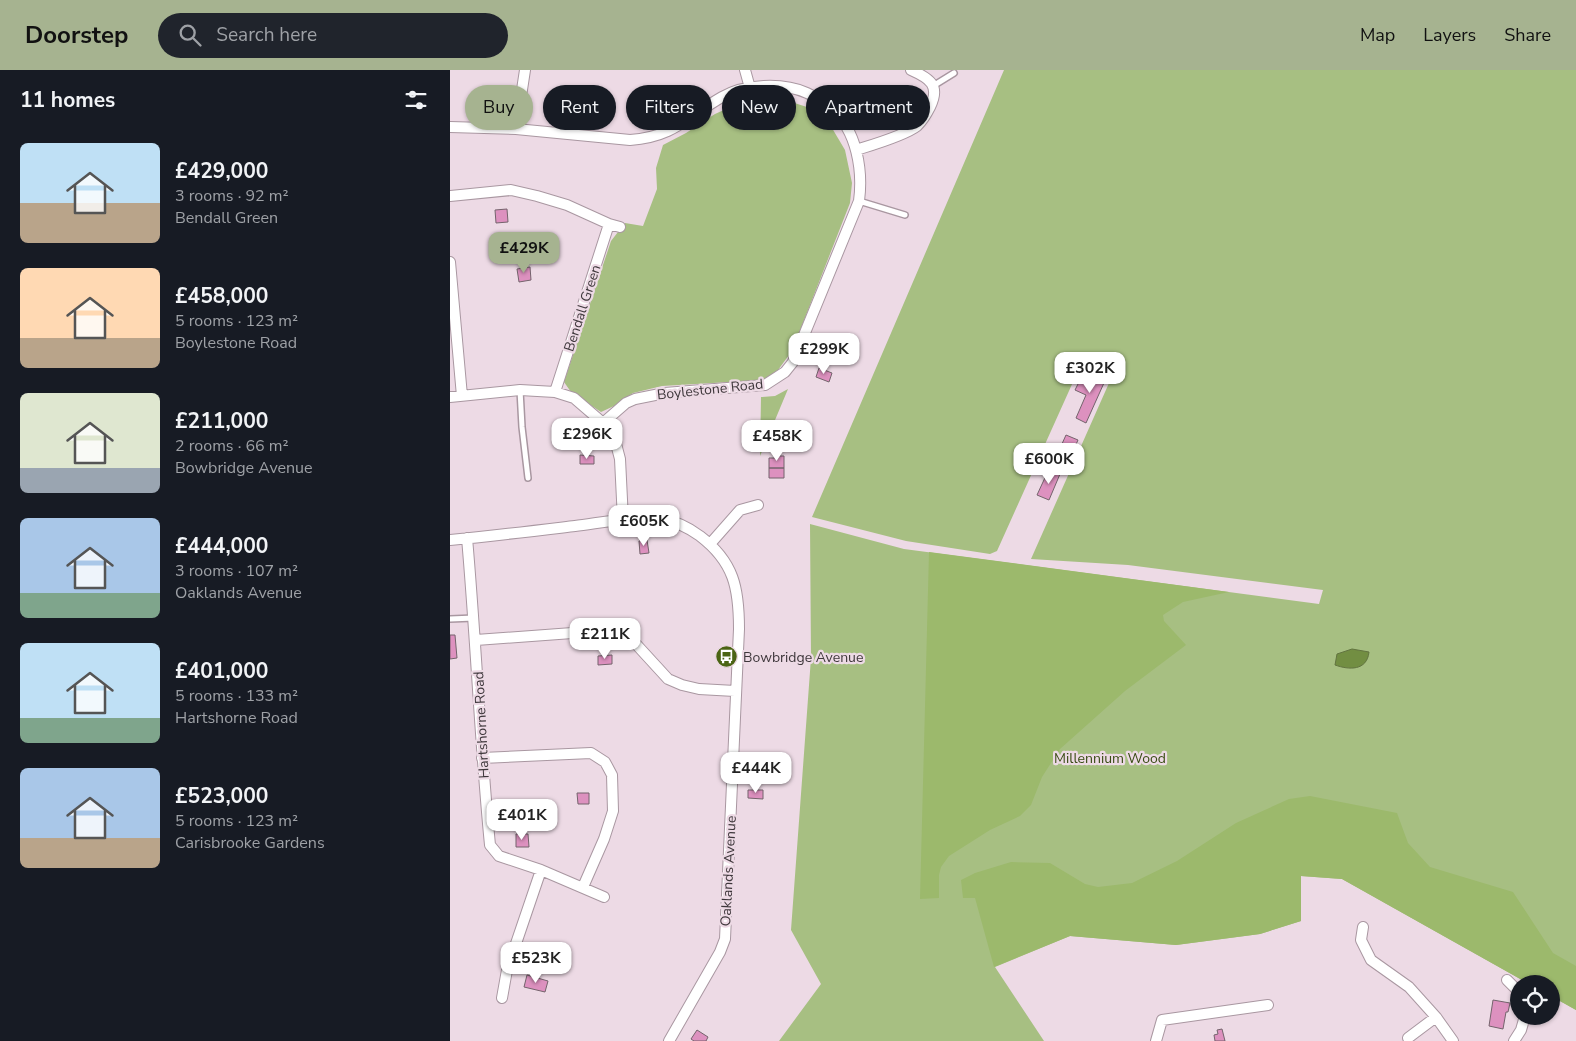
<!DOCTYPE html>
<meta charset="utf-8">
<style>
:root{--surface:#171b24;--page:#20242c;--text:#f1f3f6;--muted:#9ea1a6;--accent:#a6b390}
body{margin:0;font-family:"Nunito Sans",sans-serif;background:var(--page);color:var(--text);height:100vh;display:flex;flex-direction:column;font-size:19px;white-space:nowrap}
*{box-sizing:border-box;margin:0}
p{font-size:16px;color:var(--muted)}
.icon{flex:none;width:28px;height:28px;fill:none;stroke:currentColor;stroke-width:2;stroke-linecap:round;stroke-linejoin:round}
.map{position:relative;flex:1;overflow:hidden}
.sheet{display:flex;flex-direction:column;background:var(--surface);width:450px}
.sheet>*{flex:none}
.guide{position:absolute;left:15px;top:15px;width:475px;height:45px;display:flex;gap:10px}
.tools{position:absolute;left:1060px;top:905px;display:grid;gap:10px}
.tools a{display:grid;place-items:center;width:50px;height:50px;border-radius:50%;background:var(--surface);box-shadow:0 1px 4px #0004;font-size:25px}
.price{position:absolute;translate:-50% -42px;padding:0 11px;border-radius:10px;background:#fff;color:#222;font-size:16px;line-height:32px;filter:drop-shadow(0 1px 2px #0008)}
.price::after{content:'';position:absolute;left:50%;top:30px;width:15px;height:11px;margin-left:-8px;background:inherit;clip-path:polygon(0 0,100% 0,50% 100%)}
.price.active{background:var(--accent);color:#111}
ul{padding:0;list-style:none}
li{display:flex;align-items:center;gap:15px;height:125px;padding:0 20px}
li span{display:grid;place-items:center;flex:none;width:140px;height:100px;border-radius:8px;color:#555}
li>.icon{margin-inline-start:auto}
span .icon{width:60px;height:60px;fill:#fffc;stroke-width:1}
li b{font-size:21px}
h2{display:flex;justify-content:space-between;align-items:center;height:60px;padding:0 20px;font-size:21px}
.pill{padding:0 18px;border-radius:22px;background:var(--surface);box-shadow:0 1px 4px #0004;font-size:18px;line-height:45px}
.pill.active{background:var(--accent);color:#111}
header{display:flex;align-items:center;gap:30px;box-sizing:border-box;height:70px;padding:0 25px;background:var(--accent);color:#111}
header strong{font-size:24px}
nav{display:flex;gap:28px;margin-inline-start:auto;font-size:18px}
.search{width:350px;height:45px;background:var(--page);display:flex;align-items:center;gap:12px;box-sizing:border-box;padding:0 18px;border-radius:28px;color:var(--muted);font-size:19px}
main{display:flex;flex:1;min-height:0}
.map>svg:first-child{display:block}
.green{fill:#a7bf82}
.forest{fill:#9cb96c}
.water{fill:#728e42;stroke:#627440}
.building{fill:#dd91bf;stroke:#74636c}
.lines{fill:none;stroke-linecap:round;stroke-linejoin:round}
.lane-casing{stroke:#a997a1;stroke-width:8}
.street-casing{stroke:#a997a1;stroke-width:12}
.lane{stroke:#fff;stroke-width:5}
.street{stroke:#fff;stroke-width:10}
.labels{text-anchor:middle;stroke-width:4.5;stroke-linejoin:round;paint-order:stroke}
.street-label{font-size:14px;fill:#3e373b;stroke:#eddae5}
.poi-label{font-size:14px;fill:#3e373b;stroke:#eddae5;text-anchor:start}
.park-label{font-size:14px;fill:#384b13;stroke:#eddae5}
</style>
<header>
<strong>Doorstep</strong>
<div class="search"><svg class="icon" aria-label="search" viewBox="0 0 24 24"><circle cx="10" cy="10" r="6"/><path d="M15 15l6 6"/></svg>Search here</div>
<nav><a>Map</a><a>Layers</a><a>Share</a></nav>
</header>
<main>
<section class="sheet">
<h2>11 homes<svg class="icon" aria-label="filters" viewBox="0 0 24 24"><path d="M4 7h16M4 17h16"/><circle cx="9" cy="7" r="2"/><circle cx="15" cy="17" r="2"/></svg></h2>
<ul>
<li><span style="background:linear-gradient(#bfe0f5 60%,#b9a48a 0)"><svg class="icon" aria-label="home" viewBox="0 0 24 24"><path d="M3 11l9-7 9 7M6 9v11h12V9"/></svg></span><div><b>£429,000</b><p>3 rooms · 92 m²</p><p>Bendall Green</p></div></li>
<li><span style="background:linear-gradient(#ffd9b3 70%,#b9a48a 0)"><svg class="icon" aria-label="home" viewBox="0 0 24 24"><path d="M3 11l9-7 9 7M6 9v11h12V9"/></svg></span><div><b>£458,000</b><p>5 rooms · 123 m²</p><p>Boylestone Road</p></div></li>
<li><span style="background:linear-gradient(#dfe7d0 75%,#9aa5b1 0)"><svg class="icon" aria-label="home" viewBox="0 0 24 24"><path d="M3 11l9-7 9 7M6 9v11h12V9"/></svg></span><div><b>£211,000</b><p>2 rooms · 66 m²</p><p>Bowbridge Avenue</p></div></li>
<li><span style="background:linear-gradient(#a9c7e8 75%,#7fa58c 0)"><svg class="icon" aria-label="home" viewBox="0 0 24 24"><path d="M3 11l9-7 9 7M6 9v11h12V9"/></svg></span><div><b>£444,000</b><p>3 rooms · 107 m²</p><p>Oaklands Avenue</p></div></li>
<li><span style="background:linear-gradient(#bfe0f5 75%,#7fa58c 0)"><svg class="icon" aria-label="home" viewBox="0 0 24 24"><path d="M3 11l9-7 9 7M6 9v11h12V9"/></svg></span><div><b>£401,000</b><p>5 rooms · 133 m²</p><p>Hartshorne Road</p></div></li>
<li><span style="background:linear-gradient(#a9c7e8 70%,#b9a48a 0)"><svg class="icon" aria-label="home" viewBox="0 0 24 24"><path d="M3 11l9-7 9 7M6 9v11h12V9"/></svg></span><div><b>£523,000</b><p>5 rooms · 123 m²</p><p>Carisbrooke Gardens</p></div></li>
</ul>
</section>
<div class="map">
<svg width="1126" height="971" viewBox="0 0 1126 971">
<rect width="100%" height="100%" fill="#eddae5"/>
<path class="green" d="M554 0H1126V940L1101 926V914H1079L892 809 851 806V851L810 864 726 875 620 866 545 897 594 971H329L371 914 341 860 361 588 360 454 454 479 869 534 873 520 678 495 581 489 663 304 632 292 547 481 540 484 456 471 362 447Z
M329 28 360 38 379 53 395 80 402 113 400 133 342 281 328 300 313 310 212 316 183 323 164 336 151 342 121 322 114 312 161 171 175 153 193 156 207 119 206 98 213 75 236 63 265 44 298 29Z
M338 319 310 386 311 327 325 326Z"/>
<path class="forest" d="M479 482 779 522 733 532 713 545 714 551 736 575 675 621 610 679 592 707 581 735 570 746 540 760 499 786 491 797 489 805V828L470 829Z
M860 726 947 743 958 773 980 797 1063 822 1103 883 1126 896V940L1101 926V914H1079L892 809 851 806V851L810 864 726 875 620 866 544 897 525 828H513L511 810 525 803 561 792 600 793 635 814 648 817 682 813 727 791 786 753 839 729Z"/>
<path class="water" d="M902 579 919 582C917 601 899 600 885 595L887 584Z"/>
<path class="building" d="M190 34 197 49 188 52 182 38Z
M57 139 58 152 46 153 45 140Z
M80 197 81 210 69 212 67 199Z
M369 298 382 303 379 312 366 307Z
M649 300 658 304 636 353 626 348 636 325 625 320 631 308 642 313Z
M616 365 628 370 619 390 607 385Z
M130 385 144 386V394H130Z
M326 386H334V398H319V388H326Z
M319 398H334V408H319Z
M599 399 610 404 599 430 587 425Z
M197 470 199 483 190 484 189 471Z
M0 565H5L7 588 0 589Z
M162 585V594L148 595V586Z
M298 720H313V729L298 728Z
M127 723H139V734H128Z
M66 764H78L79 777H66Z
M77 905 98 911 95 922 74 917Z
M1043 930 1060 933 1058 942H1056L1053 959 1039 956Z
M772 959 775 971H765L764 965 768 964 767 960Z
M247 960 258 967 256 971H244L241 969Z"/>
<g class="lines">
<defs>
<path id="lane" d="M483 16 504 3
M409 131 455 145
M70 320 72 357 78 408
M0 549 24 548"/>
<path id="street" d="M295 0 300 18
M0 57 66 59 180 70C224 67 237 47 272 27 295 14 332 12 357 23 366 27 374 34 382 40 407 60 413 101 409 131L343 292 335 302 315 315 215 323 185 329 176 333 153 353
M66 59 75 0
M406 80C422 75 454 66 467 56 472 51 477 43 480 37 491 15 479 8 461 0
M0 126 61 120 87 126 117 135 159 154 170 157
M0 192 12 326
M105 322 159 154
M0 327 70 320 105 322 124 328 153 353 165 370 170 389 173 450
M17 468C26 570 30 673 40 775L49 786 91 800 154 827
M0 470C42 466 83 461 125 456 150 453 188 445 212 449 225 451 239 458 250 466 284 492 289 518 289 559L275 869 270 882 219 971
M260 474 290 440 308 435
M26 570 163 560 185 573 218 609 232 615 249 619 285 621
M32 688 141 683 155 692 162 705 163 741 154 769 133 817
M913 857 911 870 921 890 959 917 986 947 1003 971
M1057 910 1069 922
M52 928 57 900 91 800
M958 968 986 947
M706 971 712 950 818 935
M1064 971 1071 960 1075 946"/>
</defs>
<use href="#lane" class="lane-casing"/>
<use href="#street" class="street-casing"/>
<use href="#lane" class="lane"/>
<use href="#street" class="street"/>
</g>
<defs>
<symbol id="bus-disc" viewBox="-11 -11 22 22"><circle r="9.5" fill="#4b6414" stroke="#eddae5"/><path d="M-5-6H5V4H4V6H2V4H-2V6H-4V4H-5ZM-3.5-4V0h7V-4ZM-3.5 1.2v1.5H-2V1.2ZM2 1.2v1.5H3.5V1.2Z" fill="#fff"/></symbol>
</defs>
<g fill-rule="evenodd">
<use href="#bus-disc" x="264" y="574" width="25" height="25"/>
</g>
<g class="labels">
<g class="street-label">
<text transform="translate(132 238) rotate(-72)" y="5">Bendall Green</text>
<text transform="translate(260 319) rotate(-6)" y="5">Boylestone Road</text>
<text transform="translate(31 655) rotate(-93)" y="5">Hartshorne Road</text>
<text transform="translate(278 801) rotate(-87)" y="5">Oaklands Avenue</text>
</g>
<g class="poi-label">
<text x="293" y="592">Bowbridge Avenue</text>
</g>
<g class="park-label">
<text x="660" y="693">Millennium Wood</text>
</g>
</g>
</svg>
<div class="tools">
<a><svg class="icon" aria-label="locate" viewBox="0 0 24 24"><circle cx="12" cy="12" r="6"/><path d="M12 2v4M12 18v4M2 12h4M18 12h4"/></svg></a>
</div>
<b class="price active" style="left:74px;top:204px">£429K</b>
<b class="price" style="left:374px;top:305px">£299K</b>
<b class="price" style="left:640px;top:324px">£302K</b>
<b class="price" style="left:137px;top:390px">£296K</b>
<b class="price" style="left:327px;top:392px">£458K</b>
<b class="price" style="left:599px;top:415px">£600K</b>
<b class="price" style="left:194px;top:477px">£605K</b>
<b class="price" style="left:155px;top:590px">£211K</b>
<b class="price" style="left:306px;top:724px">£444K</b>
<b class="price" style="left:72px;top:771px">£401K</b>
<b class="price" style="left:86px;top:914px">£523K</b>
<div class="guide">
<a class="pill active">Buy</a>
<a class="pill">Rent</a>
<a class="pill">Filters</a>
<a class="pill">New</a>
<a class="pill">Apartment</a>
</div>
</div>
</main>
